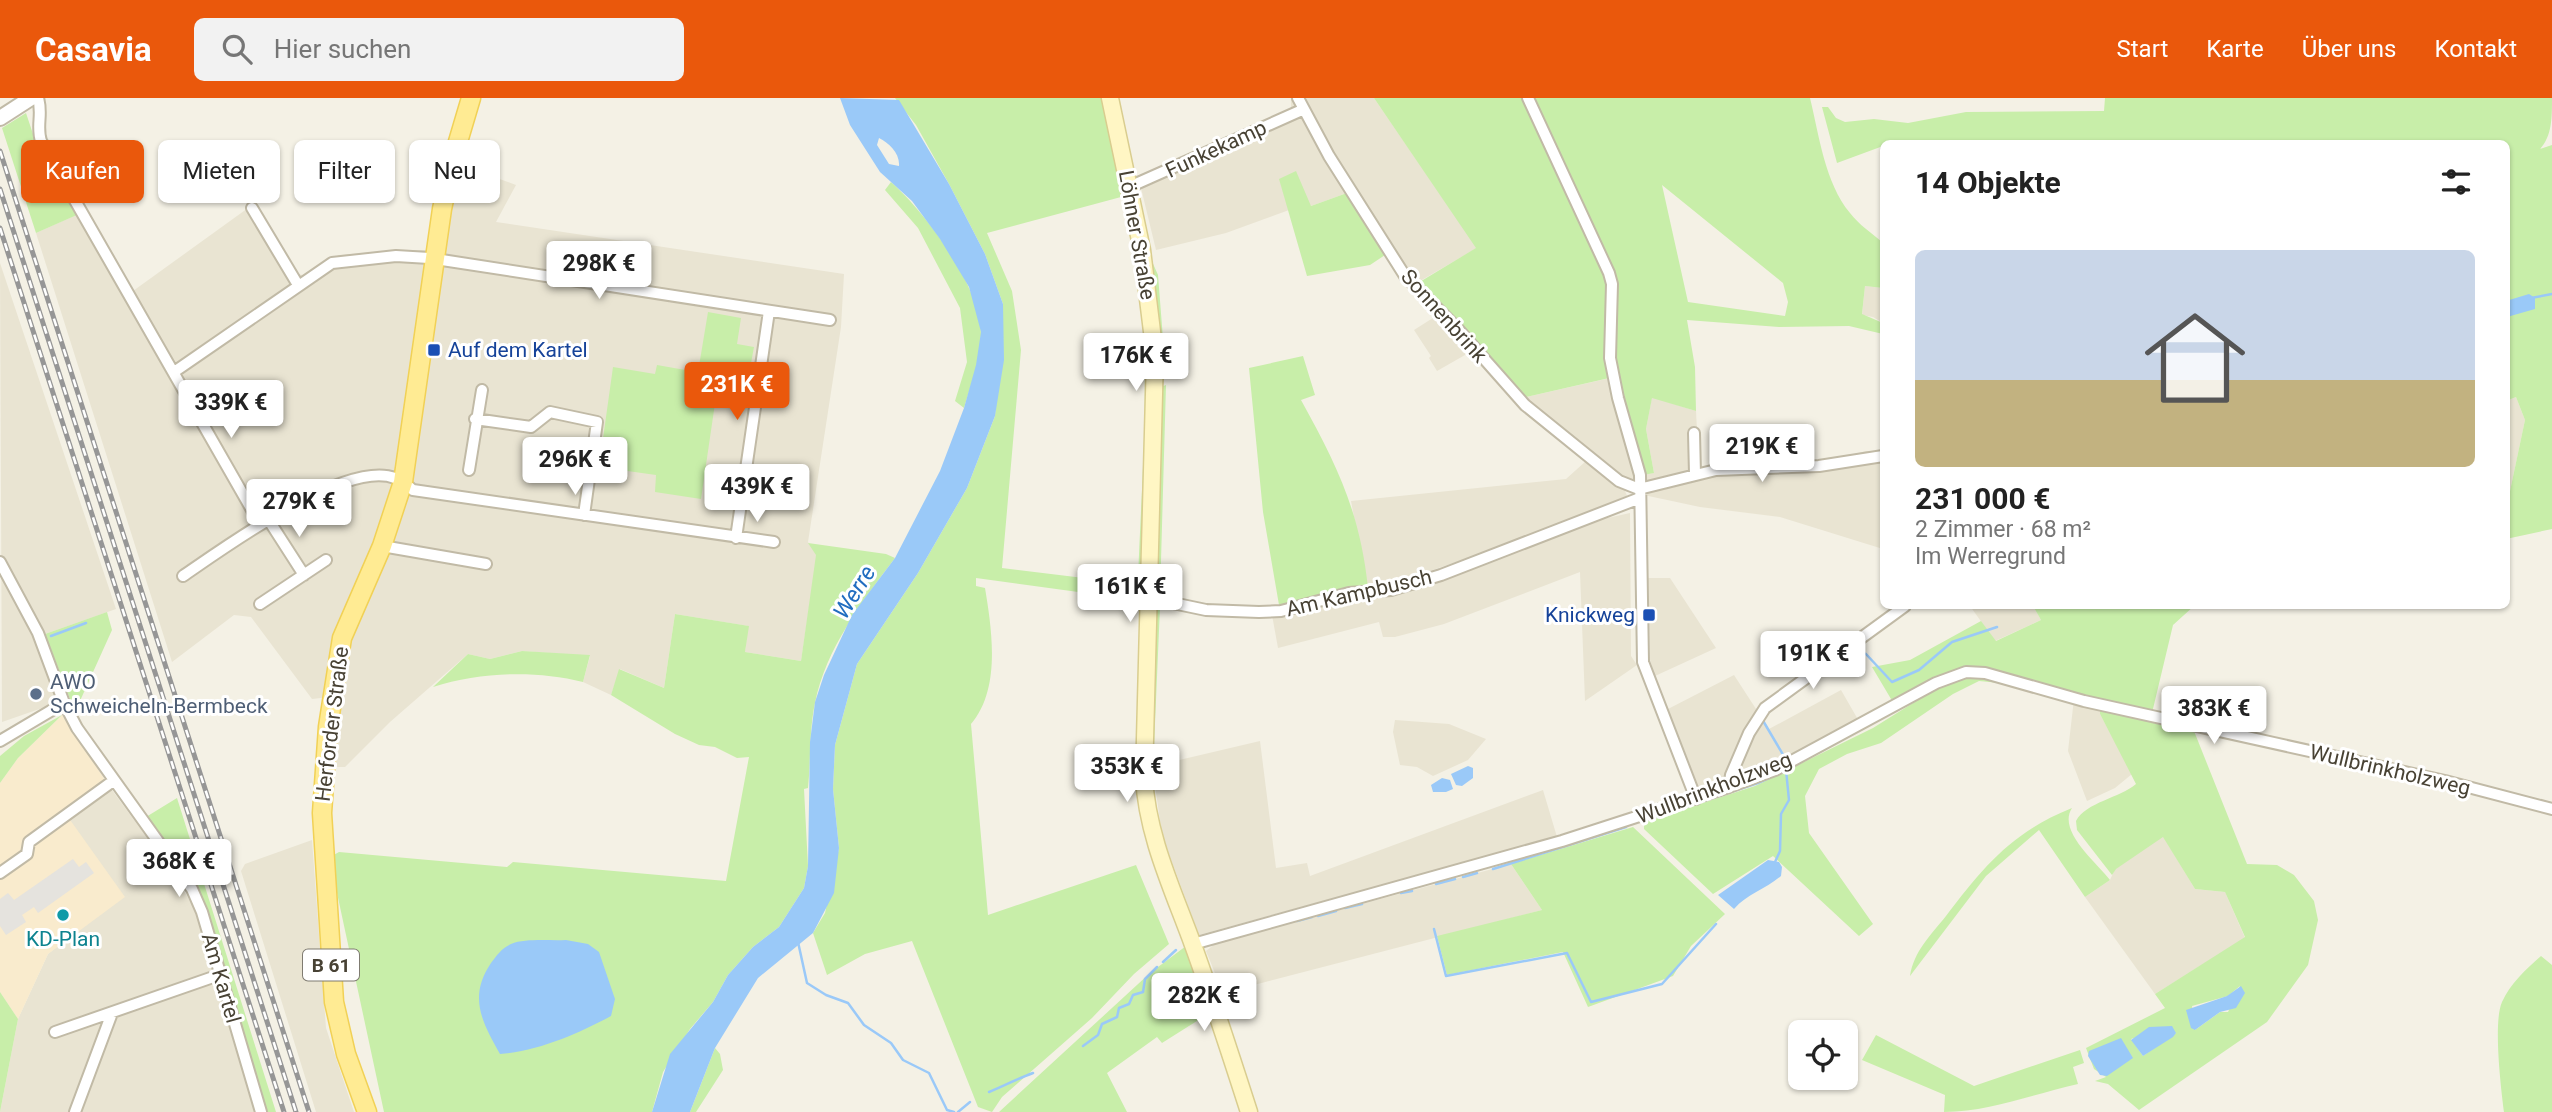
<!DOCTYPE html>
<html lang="de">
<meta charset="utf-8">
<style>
:root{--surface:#fff;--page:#f2f2f2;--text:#222;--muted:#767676;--line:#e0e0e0;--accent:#ea580c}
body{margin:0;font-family:Roboto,sans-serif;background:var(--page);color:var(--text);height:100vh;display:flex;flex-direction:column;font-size:26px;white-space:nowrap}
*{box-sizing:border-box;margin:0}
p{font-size:23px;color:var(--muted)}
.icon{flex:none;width:38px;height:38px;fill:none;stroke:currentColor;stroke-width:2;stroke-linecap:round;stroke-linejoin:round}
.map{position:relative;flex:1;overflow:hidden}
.details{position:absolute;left:1880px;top:42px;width:630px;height:469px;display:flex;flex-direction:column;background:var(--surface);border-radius:10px;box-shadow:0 2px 5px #0004}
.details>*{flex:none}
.banner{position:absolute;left:21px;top:42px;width:665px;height:63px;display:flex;gap:14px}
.fabs{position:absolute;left:1788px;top:922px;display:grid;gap:14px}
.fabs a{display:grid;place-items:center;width:70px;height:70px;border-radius:10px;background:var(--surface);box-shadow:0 2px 5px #0004;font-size:35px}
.price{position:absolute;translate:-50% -60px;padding:0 16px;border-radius:7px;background:#fff;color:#222;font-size:23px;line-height:46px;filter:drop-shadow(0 2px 4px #0008)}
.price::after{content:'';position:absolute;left:50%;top:42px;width:21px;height:16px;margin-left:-10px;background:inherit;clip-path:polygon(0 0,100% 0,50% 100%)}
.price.current{background:var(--accent);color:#fff}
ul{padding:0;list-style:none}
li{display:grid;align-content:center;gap:14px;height:371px;padding:0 35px}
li+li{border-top:2px solid var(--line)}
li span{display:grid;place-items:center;height:217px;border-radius:10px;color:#555}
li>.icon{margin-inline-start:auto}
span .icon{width:126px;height:126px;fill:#fffc;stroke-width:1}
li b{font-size:30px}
h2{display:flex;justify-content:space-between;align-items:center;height:84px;padding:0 35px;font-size:30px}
.tag{padding:0 24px;border-radius:10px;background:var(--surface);box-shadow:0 2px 5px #0004;font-size:24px;line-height:63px}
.tag.current{background:var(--accent);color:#fff}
header{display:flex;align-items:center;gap:42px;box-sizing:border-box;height:98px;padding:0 35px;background:var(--accent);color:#fff}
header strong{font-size:33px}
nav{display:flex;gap:38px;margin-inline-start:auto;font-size:24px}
.search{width:490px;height:63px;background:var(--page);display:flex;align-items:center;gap:18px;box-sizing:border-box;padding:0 24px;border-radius:10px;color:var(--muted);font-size:26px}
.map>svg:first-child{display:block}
.residential{fill:#e9e4d2}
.commercial{fill:#f9ebcd}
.green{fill:#c8eea9;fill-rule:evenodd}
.parking{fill:#e5e3de}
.water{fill:#9ac9f8;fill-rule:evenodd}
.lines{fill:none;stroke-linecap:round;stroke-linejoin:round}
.stream{stroke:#9ac9f8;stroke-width:2.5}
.minor-casing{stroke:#c1baa6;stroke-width:14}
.tertiary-casing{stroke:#c1baa6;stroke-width:18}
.secondary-casing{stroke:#d9cd8f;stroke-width:19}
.primary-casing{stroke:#f1d156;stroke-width:21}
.minor{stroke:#fff;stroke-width:10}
.tertiary{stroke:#fff;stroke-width:14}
.secondary{stroke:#fff6c4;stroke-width:16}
.primary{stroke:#ffeb93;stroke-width:18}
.rail-casing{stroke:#969696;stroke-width:5}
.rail{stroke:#fff;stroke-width:2.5;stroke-dasharray:8;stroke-linecap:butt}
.transit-dot{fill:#1a4fb4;stroke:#fff;stroke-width:2.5}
.service-dot{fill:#5c6f8a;stroke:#fff;stroke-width:2.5}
.culture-dot{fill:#0f9aa8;stroke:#fff;stroke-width:2.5}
.labels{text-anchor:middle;stroke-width:6;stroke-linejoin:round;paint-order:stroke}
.shield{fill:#fff;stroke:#7f7b71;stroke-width:2}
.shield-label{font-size:19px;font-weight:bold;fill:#484234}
.street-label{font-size:21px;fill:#484234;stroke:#fff}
.transit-label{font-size:21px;fill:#164399;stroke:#fff;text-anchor:start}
.service-label{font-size:21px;fill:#4e5e75;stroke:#fff;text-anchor:start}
.culture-label{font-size:21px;fill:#0d838f;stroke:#fff}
.water-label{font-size:23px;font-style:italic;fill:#216dc0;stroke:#fff}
</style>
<header>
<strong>Casavia</strong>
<div class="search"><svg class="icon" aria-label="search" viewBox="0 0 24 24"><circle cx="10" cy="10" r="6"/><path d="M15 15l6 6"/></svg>Hier suchen</div>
<nav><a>Start</a><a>Karte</a><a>Über uns</a><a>Kontakt</a></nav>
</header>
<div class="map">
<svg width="2552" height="1014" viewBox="0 0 2552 1014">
<rect width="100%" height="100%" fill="#f4f1e5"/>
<path class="residential" d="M1291 0H1374L1477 150 1408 190 1347 95 1311 108 1280 81 1289 112 1226 135 1156 152 1141 90 1234 47 1291 11Z
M458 66 516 87 496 124 844 176 841 229 808 444 817 457 801 563 745 554 748 528 675 516 664 590 620 571 611 597 583 584 590 558 522 553 490 561 468 556 390 624 345 669H333L339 598 312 601 251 519 234 517 172 564 36 135 87 112 133 193 255 105 297 176 303 177 339 157 400 152H442Z
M0 165 116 511 45 536 67 597 48 608 2 624Z
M1865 188 1883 190V225L1873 219 1862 217Z
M1436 218 1472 253 1437 273 1429 260 1431 258 1414 232Z
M1619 278 1643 376 1654 375 1646 331 1652 299 1696 313 1699 371 1819 365 1866 353 1883 354V451L1780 419 1700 409 1625 393 1627 398 1483 455 1385 488H1367L1351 403 1566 381 1586 363 1522 300Z
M2516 299 2525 322 2509 398 2506 399V303Z
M1630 415 1631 558 1637 567 1585 603 1580 474 1444 526 1395 539H1383L1379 524 1278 550 1272 517 1293 516 1370 497 1581 426Z
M1648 480H1670L1716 550 1655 578 1650 562Z
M1970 508H2033L2041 522 1995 543Z
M1734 577 1769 631 1841 592 1860 625 1774 668 1700 693 1668 611Z
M2074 601 2100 609V616L2132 676 2115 690 2087 703 2068 653Z
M1395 622 1449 626 1486 641 1468 662 1433 678 1417 669 1400 667 1393 634Z
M1260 643 1276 770 1307 765 1310 778 1543 692 1557 739 1199 837 1162 737 1154 680 1158 667Z
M109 688 176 779 195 812 256 1014H0L18 921 48 856 80 830 67 719Z
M2163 738 2195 791 2225 794 2245 840 2155 896 2085 799 2110 782 2115 771Z
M312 742 326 930 354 1014H316L241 773 245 766Z
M1511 766 1542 812 1223 895 1206 853 1216 845Z"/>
<path class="commercial" d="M62 617 109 688 68 719 125 799 48 856 18 921 0 894V685L18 660Z"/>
<path class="green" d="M895 0H1104L1126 97 1149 241 1144 503 976 480V488L985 490C992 532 1001 591 971 626L988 817 1136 767 1169 846 1134 876 1092 920 1002 999 992 1014 978 1009 912 843 865 856 827 877 813 835 825 815 839 750 833 691 835 647 857 566 918 475 967 390 995 318 1003 206 985 156 949 86 916 27ZM1121 99C1158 220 1142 358 1138 483L1133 486 1002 470 1021 252 1012 193 987 135Z
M1374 0H1810C1819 37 1825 85 1850 115 1859 127 1872 135 1883 145V190L1865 188 1862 216 1883 225V236L1849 228 1779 229 1687 222 1695 269 1696 313 1652 300 1646 331 1654 375 1643 377 1618 278 1522 300 1418 185 1476 150ZM1662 87 1783 185 1788 204 1785 218 1688 204Z
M2105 0H2552C2552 20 2552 38 2540 51L2552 47V431L2506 441V412L2525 322 2516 299 2506 303V46H1883V48L1837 65 1822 9H1828L1836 20 1845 24 1874 21 1908 25 1966 14 2104 13Z
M26 15 39 54 79 116 36 135 2 30Z
M1296 73 1311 108 1347 95 1385 157 1370 167 1307 178 1279 81Z
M891 84C925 114 981 188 981 236 981 261 971 286 964 310L955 303 967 264 960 210 918 130 885 92Z
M1150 159 1158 177 1166 279 1160 277Z
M708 214 741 220 737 246 754 249 749 276 699 268Z
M1303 258 1315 297 1301 302C1337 367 1360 414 1368 490L1279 507 1263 414 1249 270Z
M657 267 719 278 701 401 655 394 656 377 599 369 613 269 655 276Z
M1166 287 1160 498 1155 491 1161 289Z
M808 445 886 456 895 460C862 504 826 550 815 605 809 633 811 662 808 690L804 691 808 768 804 790 779 829 753 849 728 877 713 904 690 931 663 974 652 1014H384L331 767 332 758 339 754 507 769 513 764 726 783 749 659 737 660 715 649 699 647 675 636 611 597 619 571 664 590 675 516 749 528 745 554 801 563 816 457Z
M1158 508 1160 509 1153 672 1149 670 1154 512Z
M2033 508H2194L2173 527 2152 615 1983 570 1894 606 1872 569 1910 562 1981 523 1996 543 2041 522Z
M107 514 112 532 75 614 45 536Z
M522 553 590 557 583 584C535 572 480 574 433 589L468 556 490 561Z
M1969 576 2001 581 2000 585 1979 583 1953 596 1881 645 1847 656 1819 671 1805 698 1809 735 1873 826 1859 838 1773 758 1713 796 1644 731V724L1755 688 1873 630 1953 580Z
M2100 609 2194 633 2247 766 2277 767 2294 777 2314 803 2318 822 2308 867 2267 924 2139 1012 2108 986 2095 983 2106 979 2094 971 2086 950 2165 910 2155 896 2245 839 2225 794 2195 791 2163 739 2116 771 2112 777 2077 732 2076 723C2086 704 2120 700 2136 686L2100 616ZM2240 888 2228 914H2220L2195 932 2192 908 2228 898ZM2163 931 2176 935 2143 958 2131 941Z
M62 617 18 660 0 685V658L24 638Z
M177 700 276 1014H267L266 1010 232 904 210 819 189 776 146 719Z
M2072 710C2057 733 2096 764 2110 782L2085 799 2039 732 1986 778 1910 878C1914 853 1930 838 1946 818 1984 768 2012 734 2072 710Z
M1633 729 1725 816 1691 848 1673 878 1588 909 1563 854 1447 877 1437 838 1542 812 1511 766Z
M1186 848 1208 916 1162 945 1157 939 1107 975 1127 1014H999L1150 875Z
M2541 858 2552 867V1014H2504C2501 991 2493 924 2502 904 2510 886 2526 871 2541 858Z
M0 894 18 921 0 1014Z
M1876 937 1974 988 2080 952 2084 965 2073 969 2078 986C2033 996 1990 1014 1944 1014L1945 997 1862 962Z
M715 950 720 956 723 972 696 1014H690Z"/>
<path class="parking" d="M73 761 79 769 86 764 94 775 38 815 34 809 22 817 26 824 6 837 0 828V801L8 795 14 802Z"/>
<path class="water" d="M840 0 899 2 949 86 985 156 1003 206 1004 262 995 318 967 390 918 475 857 566 835 647 833 691 839 750 834 795 813 835 758 880 715 950 690 1014H652L670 956 713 904 728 877 753 849 779 829 804 790 808 768 810 644 815 604 824 577 852 517 895 460 940 373 964 310 976 267 981 234 969 189 940 141 912 103 880 74 850 27ZM879 40C889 45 900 55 899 68L889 66 877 47Z
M2529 196 2535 200V211L2507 219 2506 203Z
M1468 668 1473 670V680L1462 688 1456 687 1451 676Z
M1442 680 1450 682 1453 691 1446 694H1433L1431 687Z
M1768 762 1779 764 1782 769 1781 778C1766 791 1747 796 1734 811L1718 797Z
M566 842 588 846 599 854 615 901 611 918C577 936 539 953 500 956 482 924 468 899 491 865 497 857 502 850 511 846 526 840 550 843 566 842Z
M2241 888 2245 895 2236 910 2220 914 2195 932 2191 930 2186 912 2227 898Z
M2172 928 2176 935 2173 939 2143 958 2131 942 2149 929Z
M2121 940 2133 960 2107 978 2100 977 2088 958 2089 953Z"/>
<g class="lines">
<path class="stream" d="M2531 200 2552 196
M51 538 86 525
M1835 566 1858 554 1866 556 1892 584 1919 572 1952 544 1997 529
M1762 621 1785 660
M1642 723 1758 685 1786 672 1789 702 1781 716 1780 753 1775 764
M1493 771 1626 729
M1463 779 1477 775
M1436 786 1455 781
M1401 795 1412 793
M1345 810 1362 806
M1318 818 1336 813
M1297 823 1312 819
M1434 831 1446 878 1567 855 1591 904 1662 886 1716 826
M798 844 807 885 826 897 848 905 864 927 891 945 903 962 929 975 947 1012 954 1014
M1163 864 1176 852
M1083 948 1098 937 1102 926 1117 919 1119 910 1129 906 1133 897 1143 894 1145 881 1157 869
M989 994C1003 988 1017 981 1033 975
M958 1014 970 1004"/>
<defs>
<path id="minor" d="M38 0C43 16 36 28 41 43L260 426
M1298 0 1329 58 1405 178 1456 229 1525 307 1619 383 1639 391
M1528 0 1609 175 1612 186 1610 260 1618 300 1640 377 1643 564 1696 701
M1129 89 1302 12
M252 110 298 187
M174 274 332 165 396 158 429 160 830 222
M475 321 531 329 550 314 597 324 584 417
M1694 335 1695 376
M469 372 482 292
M1639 391 1716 372 1819 368 1883 358
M268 421 304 477
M736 440 769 213
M382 448 486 466
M0 464 38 535 64 605 77 630 192 791 202 814 261 1014
M183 478C224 450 346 361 395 380 402 382 408 388 413 392L774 444
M1149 500 1206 512 1259 514 1281 513 1349 495 1391 492 1441 477 1640 400
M260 506 326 462
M0 643 64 605
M1729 689 1731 677 1749 635 1765 610 1905 508
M0 775 27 756 29 744 113 683
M1193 846 1562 743 1729 689 1775 672 1936 585 1966 574 1985 575 2084 603 2445 683 2552 711
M55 934 219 877
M75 1014 112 915"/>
<path id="tertiary" d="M0 20 31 0"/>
<path id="secondary" d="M1110 0 1142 152 1155 258 1144 679C1147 738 1173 792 1193 847 1213 902 1231 958 1249 1014"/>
<path id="primary" d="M367 1014 346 956 334 904 322 715 328 629 342 540 382 448 403 384 442 111 452 64 471 0"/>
</defs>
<use href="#minor" class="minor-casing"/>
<use href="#tertiary" class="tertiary-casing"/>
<use href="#secondary" class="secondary-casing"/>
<use href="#primary" class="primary-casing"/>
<use href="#minor" class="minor"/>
<use href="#tertiary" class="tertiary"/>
<use href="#secondary" class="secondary"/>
<use href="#primary" class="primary"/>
<defs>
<path id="rail" d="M0 53 309 1014
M0 91 296 1014
M0 130 284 1014"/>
</defs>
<use href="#rail" class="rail-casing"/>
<use href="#rail" class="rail"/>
</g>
<g class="transit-dot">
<rect x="427" y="245" width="14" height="14" rx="3.5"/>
<rect x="1642" y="510" width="14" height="14" rx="3.5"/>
</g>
<circle class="service-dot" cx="36" cy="596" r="7"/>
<circle class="culture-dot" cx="63" cy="817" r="7"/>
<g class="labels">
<rect class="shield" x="303" y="851.5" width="56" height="31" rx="5"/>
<g class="shield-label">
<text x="331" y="874">B 61</text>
</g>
<g class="street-label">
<text transform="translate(1216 51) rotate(-25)" y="7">Funkekamp</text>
<text transform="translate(1137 137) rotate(80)" y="7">Löhner Straße</text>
<text transform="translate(1444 218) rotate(48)" y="7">Sonnenbrink</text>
<text transform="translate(1359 495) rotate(-13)" y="7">Am Kampbusch</text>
<text transform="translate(332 626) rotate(-83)" y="7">Herforder Straße</text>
<text transform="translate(2390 672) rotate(13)" y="7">Wullbrinkholzweg</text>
<text transform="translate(1714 690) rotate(-21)" y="7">Wullbrinkholzweg</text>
<text transform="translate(221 880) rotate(74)" y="7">Am Kartel</text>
</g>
<g class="transit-label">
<text x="448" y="259">Auf dem Kartel</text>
<text x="1635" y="524" text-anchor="end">Knickweg</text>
</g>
<g class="service-label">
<text x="50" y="591">AWO<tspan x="50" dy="24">Schweicheln-Bermbeck</tspan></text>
</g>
<g class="culture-label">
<text x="63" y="848">KD-Plan</text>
</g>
<g class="water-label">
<text transform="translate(854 494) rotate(-58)" y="8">Werre</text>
</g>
</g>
</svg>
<div class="fabs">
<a><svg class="icon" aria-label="locate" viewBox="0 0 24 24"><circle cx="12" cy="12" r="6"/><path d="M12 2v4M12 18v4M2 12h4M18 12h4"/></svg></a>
</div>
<b class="price" style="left:599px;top:203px">298K €</b>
<b class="price" style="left:1136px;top:295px">176K €</b>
<b class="price current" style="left:737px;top:324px">231K €</b>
<b class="price" style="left:231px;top:342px">339K €</b>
<b class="price" style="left:1762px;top:386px">219K €</b>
<b class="price" style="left:575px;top:399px">296K €</b>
<b class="price" style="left:757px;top:426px">439K €</b>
<b class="price" style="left:299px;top:441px">279K €</b>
<b class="price" style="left:1130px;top:526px">161K €</b>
<b class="price" style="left:1813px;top:593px">191K €</b>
<b class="price" style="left:2214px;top:648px">383K €</b>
<b class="price" style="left:1127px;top:706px">353K €</b>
<b class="price" style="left:179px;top:801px">368K €</b>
<b class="price" style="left:1204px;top:935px">282K €</b>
<div class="banner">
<a class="tag current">Kaufen</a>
<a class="tag">Mieten</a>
<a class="tag">Filter</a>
<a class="tag">Neu</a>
</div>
<section class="details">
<h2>14 Objekte<svg class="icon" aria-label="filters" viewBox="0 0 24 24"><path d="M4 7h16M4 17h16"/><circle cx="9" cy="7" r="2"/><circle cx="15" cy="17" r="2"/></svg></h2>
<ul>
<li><span style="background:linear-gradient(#c9d6e8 60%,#c2b280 0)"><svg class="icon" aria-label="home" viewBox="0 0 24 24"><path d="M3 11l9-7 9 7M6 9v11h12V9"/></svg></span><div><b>231 000 €</b><p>2 Zimmer · 68 m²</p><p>Im Werregrund</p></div></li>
</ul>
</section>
</div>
